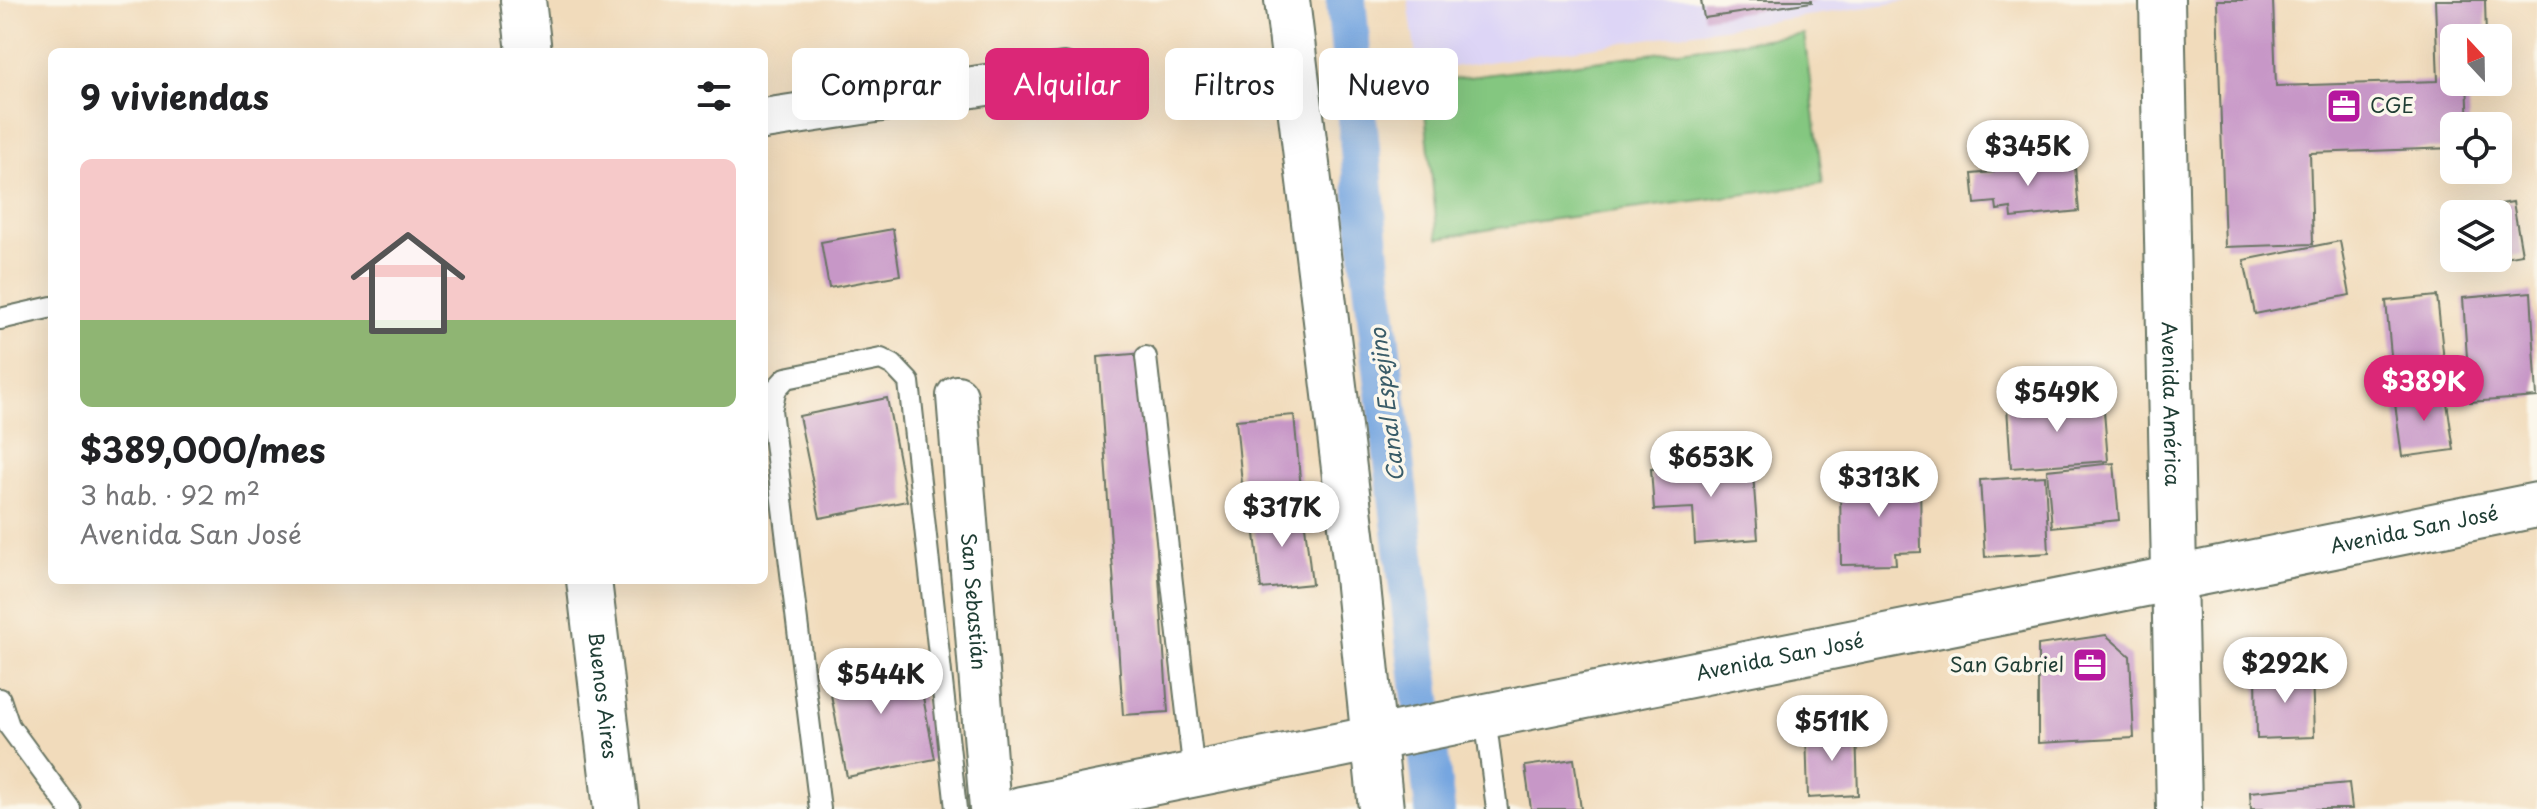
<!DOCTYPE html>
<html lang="es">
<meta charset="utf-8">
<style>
:root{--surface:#fff;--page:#f2f2f2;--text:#202124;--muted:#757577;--accent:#db2777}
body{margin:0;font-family:"Playpen Sans",sans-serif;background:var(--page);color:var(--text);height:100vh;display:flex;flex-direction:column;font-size:30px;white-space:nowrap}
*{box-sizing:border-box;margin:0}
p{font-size:26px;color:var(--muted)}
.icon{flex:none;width:44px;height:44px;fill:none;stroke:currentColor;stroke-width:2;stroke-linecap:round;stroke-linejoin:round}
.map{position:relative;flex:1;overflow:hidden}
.details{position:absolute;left:48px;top:48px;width:720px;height:536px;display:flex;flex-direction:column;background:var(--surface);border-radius:12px;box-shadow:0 8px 32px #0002}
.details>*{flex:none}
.banner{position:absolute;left:792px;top:48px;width:760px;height:72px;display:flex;gap:16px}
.needle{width:52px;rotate:338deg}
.controls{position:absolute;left:2440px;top:24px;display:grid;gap:16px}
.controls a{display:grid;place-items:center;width:72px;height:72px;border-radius:12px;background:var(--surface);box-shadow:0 8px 32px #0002;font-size:40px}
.price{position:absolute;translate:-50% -68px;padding:0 18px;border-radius:28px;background:#fff;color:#222;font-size:26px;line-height:52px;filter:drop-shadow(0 2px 4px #0008)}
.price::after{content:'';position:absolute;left:50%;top:48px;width:24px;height:18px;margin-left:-12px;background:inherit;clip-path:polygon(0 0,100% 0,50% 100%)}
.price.active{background:var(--accent);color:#fff}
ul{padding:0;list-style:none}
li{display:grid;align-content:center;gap:16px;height:424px;padding:0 32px}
li span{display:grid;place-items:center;height:248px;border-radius:12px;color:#555}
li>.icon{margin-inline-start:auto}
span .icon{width:144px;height:144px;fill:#fffc;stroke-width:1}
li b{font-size:34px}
h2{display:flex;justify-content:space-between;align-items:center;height:96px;padding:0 32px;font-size:34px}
.pill{padding:0 28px;border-radius:12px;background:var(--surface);box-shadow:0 8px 32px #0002;font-size:28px;line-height:72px}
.pill.active{background:var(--accent);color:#fff}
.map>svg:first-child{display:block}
.built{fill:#ddd5f6}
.green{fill:#84c780;stroke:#52825a;stroke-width:2}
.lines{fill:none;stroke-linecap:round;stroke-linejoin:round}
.canal{stroke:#76a6e0;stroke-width:40}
.building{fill:#c797c7}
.service-casing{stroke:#687463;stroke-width:24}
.minor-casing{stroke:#687463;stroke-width:44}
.tertiary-casing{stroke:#687463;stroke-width:48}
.secondary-casing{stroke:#687463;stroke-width:48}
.service{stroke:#fff;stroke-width:20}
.minor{stroke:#fff;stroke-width:40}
.tertiary{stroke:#fff;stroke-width:44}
.secondary{stroke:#fff;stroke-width:44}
.labels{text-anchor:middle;stroke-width:7;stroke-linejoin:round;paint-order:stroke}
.poi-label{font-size:20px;fill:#1f3d34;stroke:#fbf7ec;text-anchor:start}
.street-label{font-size:20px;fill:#1f3d34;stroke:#fbf7ec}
.water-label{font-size:22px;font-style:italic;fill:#395c68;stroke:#fbf7ec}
</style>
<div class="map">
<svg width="2537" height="809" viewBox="0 0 2537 809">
<rect width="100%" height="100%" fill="#fbf7ec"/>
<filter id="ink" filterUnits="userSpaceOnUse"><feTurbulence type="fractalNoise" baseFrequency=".0125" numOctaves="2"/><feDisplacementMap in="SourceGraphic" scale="16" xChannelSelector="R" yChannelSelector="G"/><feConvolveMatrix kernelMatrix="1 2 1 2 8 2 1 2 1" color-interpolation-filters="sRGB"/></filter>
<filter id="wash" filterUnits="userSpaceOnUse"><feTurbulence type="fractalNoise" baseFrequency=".006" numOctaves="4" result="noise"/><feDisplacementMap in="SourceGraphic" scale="32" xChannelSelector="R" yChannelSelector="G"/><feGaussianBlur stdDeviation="1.8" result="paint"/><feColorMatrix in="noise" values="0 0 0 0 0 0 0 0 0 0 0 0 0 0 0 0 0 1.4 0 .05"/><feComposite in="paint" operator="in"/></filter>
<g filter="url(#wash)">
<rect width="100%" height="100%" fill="#f1dbbb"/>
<path class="built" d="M1408 0H1916L1418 72Z"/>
<path class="green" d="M1804 34 1823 184 1540 221 1438 238 1422 83Z"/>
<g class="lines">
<path class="canal" d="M1346 0 1371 266 1435 809"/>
</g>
<g id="blocks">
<path class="building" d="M1701 0H1812V2L1704 18Z
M2217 0H2273L2276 86 2438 81 2435 0H2485L2486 38H2454V82H2467L2469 126H2454V148L2310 153 2313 244 2225 247Z
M2043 157 2044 170 2075 167 2079 211 2012 218 2011 208 1997 210 1996 202 1975 204 1972 174 1994 172 1993 161Z
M2513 202 2522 254 2498 258V214H2454L2452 243 2447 213Z
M893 229 900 275 829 288 821 242Z
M2340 241 2350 295 2255 314 2244 260Z
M2455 258H2488V260L2456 265Z
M2531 292 2537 397 2470 402 2463 298Z
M2437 296 2444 361 2392 366 2386 301Z
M1144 353 1168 712 1123 715 1098 357Z
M2445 389 2454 450 2402 457 2394 396Z
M887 398 907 501 820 518 799 416Z
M2103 399 2108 461 2011 468 2007 407Z
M1294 415 1301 489 1243 494 1236 420Z
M1752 461 1758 539 1695 544 1693 508 1654 510 1651 469Z
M2114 463 2119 520 2052 527 2047 470Z
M1920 476 1921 552 1895 553 1896 564 1841 565 1840 478Z
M2045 476 2049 553 1985 557 1980 480Z
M1303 509 1312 584 1261 589 1253 515Z
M2106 635 2130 656 2134 738 2038 743V645Z
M915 656 935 759 847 777 827 674Z
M2312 670 2314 737 2257 739 2256 672Z
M1856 729 1858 795 1808 798 1806 731Z
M1574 759 1581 809H1531L1525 766Z
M2349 783 2352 809H2251L2250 792Z"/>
</g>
</g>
<g filter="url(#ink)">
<use href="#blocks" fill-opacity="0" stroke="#687463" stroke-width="2"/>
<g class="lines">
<defs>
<path id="service" d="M0 319 52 307
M1146 357 1194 774
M0 699 9 726 70 809
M1485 716 1497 809
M820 809 771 410 776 389 786 378 881 359 893 365 909 382 956 809"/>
<g id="minor">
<path d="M764 119 1064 73"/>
<path id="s1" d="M957 396 990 809"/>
</g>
<g id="tertiary">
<path d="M523 0 529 52"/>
<path d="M1287 0 1356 567 1381 809"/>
<path id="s2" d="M589 580 616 809"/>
<path id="s3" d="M1021 809 2175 578"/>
</g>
<g id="secondary">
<path id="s4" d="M2162 0 2179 809"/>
<path id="s5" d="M2175 578 2537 505"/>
</g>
</defs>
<use href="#service" class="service-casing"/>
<use href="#minor" class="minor-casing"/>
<use href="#tertiary" class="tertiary-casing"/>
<use href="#secondary" class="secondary-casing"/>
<use href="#service" class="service"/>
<use href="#minor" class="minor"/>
<use href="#tertiary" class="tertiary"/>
<use href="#secondary" class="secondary"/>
</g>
</g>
<defs>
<symbol id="office-square" viewBox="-11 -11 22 22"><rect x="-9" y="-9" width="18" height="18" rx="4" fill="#b5179e" stroke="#fbf7ec"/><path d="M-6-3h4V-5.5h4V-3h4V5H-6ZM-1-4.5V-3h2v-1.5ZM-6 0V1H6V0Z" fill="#fff"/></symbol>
</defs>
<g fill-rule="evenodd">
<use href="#office-square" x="2324" y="86" width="40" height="40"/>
<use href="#office-square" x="2070" y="645" width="40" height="40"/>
</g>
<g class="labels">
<g class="poi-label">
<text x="2370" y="113">CGE</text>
<text x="2064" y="672" text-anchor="end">San Gabriel</text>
</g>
<g class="street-label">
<text dy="7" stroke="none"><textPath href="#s4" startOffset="404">Avenida América</textPath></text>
<text dy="7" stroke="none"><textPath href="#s5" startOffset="244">Avenida San José</textPath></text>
<text dy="7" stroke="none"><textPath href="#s1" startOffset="206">San Sebastián</textPath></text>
<text dy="7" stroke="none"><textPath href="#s3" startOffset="774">Avenida San José</textPath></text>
<text dy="7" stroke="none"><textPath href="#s2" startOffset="116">Buenos Aires</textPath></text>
</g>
<g class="water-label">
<text transform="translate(1387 405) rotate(-97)" y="8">Canal Espejino</text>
</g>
</g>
</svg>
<div class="controls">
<a><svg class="needle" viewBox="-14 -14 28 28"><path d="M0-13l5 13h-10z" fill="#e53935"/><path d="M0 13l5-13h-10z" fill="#757577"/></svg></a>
<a><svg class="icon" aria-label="locate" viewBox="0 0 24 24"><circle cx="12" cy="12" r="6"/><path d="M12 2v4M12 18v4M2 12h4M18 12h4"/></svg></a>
<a><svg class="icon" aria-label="layers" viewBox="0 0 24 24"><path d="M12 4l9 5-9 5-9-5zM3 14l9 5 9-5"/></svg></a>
</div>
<b class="price" style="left:2028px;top:188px">$345K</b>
<b class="price active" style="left:2424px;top:423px">$389K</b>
<b class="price" style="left:2057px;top:434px">$549K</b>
<b class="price" style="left:1711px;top:499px">$653K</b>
<b class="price" style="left:1879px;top:519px">$313K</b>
<b class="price" style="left:1282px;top:549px">$317K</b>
<b class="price" style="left:2285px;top:705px">$292K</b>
<b class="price" style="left:881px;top:716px">$544K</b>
<b class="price" style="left:1832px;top:763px">$511K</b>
<div class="banner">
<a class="pill">Comprar</a>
<a class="pill active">Alquilar</a>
<a class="pill">Filtros</a>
<a class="pill">Nuevo</a>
</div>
<section class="details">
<h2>9 viviendas<svg class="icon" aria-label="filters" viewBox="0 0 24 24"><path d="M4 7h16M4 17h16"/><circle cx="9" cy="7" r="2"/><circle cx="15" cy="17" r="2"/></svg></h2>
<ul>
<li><span style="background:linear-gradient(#f6c9c9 65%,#8fb573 0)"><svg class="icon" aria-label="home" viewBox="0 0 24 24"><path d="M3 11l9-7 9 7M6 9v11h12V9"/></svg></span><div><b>$389,000/mes</b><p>3 hab. · 92 m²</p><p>Avenida San José</p></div></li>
</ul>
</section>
</div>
